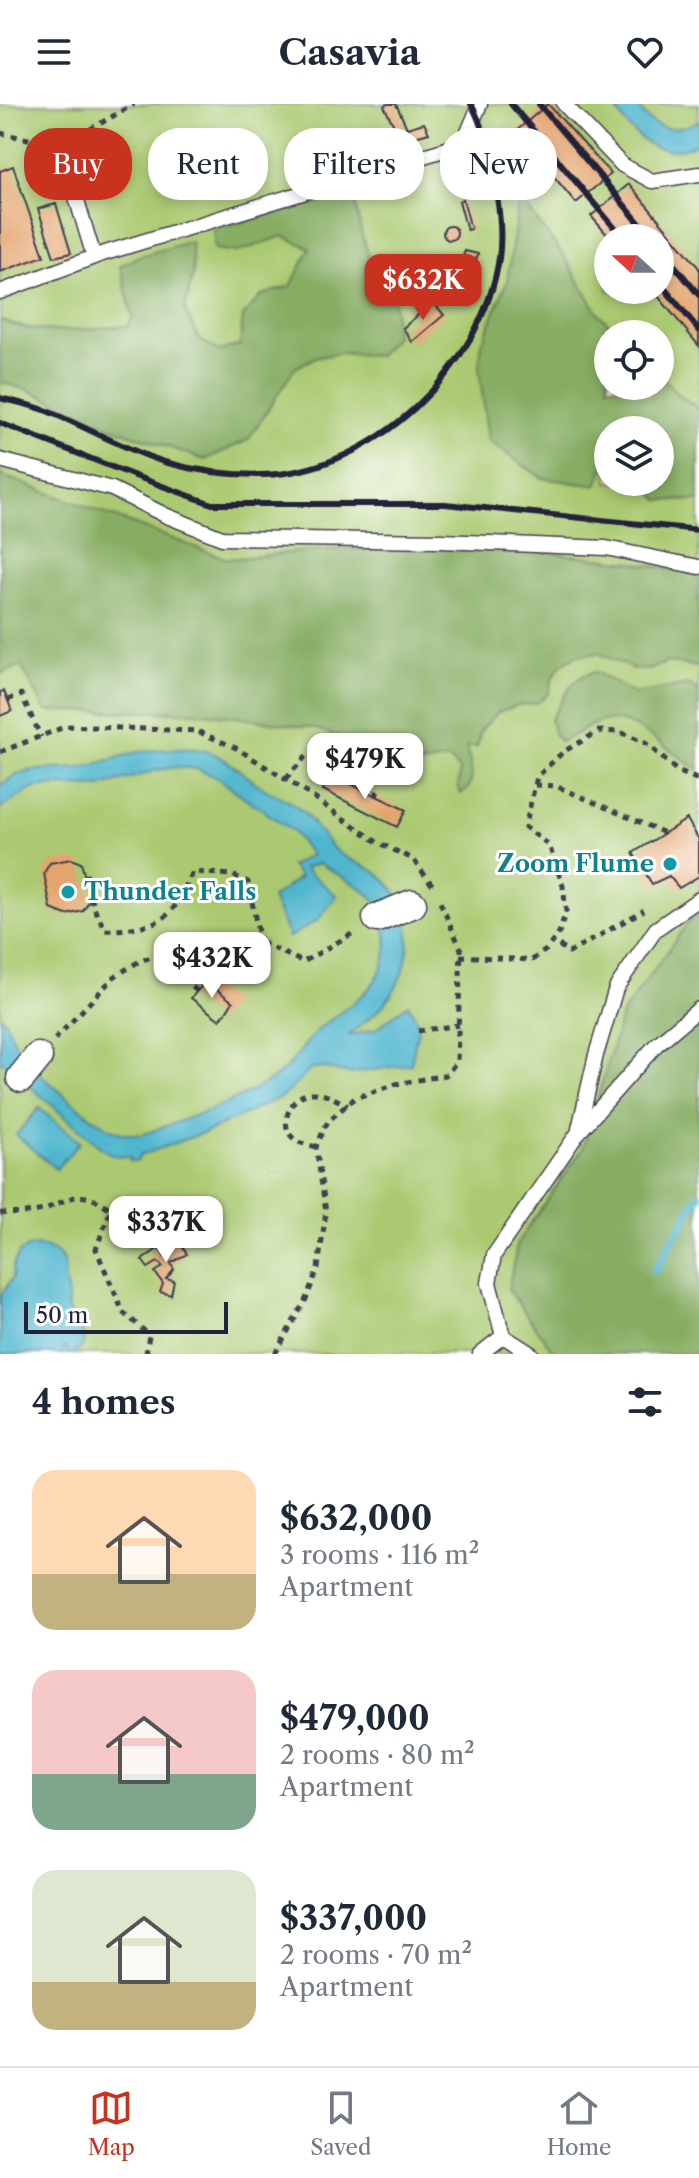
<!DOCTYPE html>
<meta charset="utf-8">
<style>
:root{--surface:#fff;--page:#f6f6f7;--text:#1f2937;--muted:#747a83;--line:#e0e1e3;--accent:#c8321e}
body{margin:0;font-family:"Libre Caslon Text",serif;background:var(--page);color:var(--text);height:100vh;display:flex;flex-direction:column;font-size:30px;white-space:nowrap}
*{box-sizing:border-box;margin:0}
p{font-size:26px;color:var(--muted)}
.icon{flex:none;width:44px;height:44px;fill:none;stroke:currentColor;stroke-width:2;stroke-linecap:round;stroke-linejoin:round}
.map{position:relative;height:1250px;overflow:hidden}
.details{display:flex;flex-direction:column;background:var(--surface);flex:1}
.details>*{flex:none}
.banner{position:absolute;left:24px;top:24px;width:652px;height:72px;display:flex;gap:16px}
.needle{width:52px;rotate:291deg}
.buttons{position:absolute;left:594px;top:120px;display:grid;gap:16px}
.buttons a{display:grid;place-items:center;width:80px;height:80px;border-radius:50%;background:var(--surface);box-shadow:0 4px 12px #0003;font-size:40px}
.scale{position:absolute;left:24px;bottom:20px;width:204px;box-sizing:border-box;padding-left:8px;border:4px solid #22223b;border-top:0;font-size:22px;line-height:28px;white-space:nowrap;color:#22223b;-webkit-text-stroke:6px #fff;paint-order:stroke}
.price{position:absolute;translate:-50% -68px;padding:0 18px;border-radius:16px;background:#fff;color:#222;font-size:26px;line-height:52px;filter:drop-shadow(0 2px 4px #0008)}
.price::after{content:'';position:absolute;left:50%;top:48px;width:24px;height:18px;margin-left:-12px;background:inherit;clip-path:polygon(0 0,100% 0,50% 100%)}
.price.active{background:var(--accent);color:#fff}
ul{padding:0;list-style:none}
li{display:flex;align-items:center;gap:24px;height:200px;padding:0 32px}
li span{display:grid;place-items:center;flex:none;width:224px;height:160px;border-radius:24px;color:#555}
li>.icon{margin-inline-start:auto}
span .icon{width:96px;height:96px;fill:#fffc;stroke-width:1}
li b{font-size:34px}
h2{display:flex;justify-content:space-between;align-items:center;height:96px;padding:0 32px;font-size:34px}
.pill{padding:0 28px;border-radius:32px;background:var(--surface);box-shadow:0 4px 12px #0003;font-size:28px;line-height:72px}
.pill.active{background:var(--accent);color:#fff}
header{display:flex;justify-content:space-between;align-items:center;height:104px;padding:0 32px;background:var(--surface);font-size:36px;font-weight:700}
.dock{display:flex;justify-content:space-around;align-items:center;height:112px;border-top:2px solid var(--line);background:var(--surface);font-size:22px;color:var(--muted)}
.dock a{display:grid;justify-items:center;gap:4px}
.dock .active{color:var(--accent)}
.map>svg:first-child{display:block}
.green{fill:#aac971;stroke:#667656;stroke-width:2;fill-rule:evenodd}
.forest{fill:#87ad63;stroke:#54684f;stroke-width:2}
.water{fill:#50b6ce;stroke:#396c84;stroke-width:2}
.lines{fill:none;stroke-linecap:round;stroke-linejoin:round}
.stream{stroke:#50b6ce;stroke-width:8}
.building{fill:#e3a46d}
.lane-casing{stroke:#413f50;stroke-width:17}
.street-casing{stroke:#413f50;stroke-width:31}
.path{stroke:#413f50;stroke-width:5;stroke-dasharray:6 6;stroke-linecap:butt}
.lane{stroke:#fff;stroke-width:14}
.street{stroke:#fff;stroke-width:28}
.rail{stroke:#22223b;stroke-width:6}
.culture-dot{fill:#0f9aa8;stroke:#fff;stroke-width:3}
.labels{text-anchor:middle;stroke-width:6;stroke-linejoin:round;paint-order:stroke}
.culture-label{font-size:24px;font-weight:bold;fill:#0d838f;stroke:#fff;text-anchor:end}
</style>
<header><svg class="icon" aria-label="menu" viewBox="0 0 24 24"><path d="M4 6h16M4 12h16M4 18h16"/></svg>Casavia<svg class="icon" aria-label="heart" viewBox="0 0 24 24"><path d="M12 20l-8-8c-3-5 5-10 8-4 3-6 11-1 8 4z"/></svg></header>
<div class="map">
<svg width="699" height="1250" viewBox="0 0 699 1250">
<rect width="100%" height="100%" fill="#fff"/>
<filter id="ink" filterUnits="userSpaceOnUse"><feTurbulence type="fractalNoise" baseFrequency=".0125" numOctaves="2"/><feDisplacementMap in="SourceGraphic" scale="16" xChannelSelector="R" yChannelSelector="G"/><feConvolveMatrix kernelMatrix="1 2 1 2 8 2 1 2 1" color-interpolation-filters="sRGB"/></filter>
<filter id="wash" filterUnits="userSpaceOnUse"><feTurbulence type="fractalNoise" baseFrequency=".006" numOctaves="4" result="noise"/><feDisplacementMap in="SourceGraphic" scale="32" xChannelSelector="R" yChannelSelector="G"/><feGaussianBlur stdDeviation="1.8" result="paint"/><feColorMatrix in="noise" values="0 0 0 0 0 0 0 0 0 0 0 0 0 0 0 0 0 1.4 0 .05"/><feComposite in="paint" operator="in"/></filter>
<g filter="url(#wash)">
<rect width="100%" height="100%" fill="#f2e2c6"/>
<path class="green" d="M0 0H699V1250H0ZM608 134H660V186H608ZM608 230H660V282H608ZM608 326H660V378H608Z"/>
<path class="forest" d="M354 90 361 128 379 182 394 198 396 232 378 252 339 249 314 254 295 264 248 336 205 356 111 323 31 287 0 278V216C46 234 80 224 127 222L133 214 120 162 137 153 191 137 193 169 185 206 199 235 219 247 240 241 243 212 262 191 291 182 310 144 283 132 238 148 215 145 213 125Z
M519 93 563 151 599 210 619 230H608V282H660V272L678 290 699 305V397L659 396 643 378H660V326H608V361L604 362 597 382 542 374 488 337 479 264 482 239 507 178Z
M0 371 227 455 331 445 503 443 631 458 699 470V563L667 558 649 566 634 565 598 549 577 551 561 561 552 575 548 590 537 599 518 601 498 608 481 626 477 643H466C470 660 479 680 461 690L458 683 460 667 449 655 417 661 315 624 196 608 46 607 21 562 0 570Z
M596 568 634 590 688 581 699 587V666C674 652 631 607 599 618 585 623 574 633 560 638L554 629 550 615C563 597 571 570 596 568Z
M699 810V1250H560L552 1246 508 1185 518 1138 583 1044 622 910 690 816Z"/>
<path class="water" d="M613 0H637C651 26 674 31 699 16V39C657 58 633 34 613 0Z
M166 645C176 645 187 644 197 645 224 648 243 672 265 685 277 692 292 697 302 707 314 718 322 733 334 745 346 757 367 760 381 772 419 805 415 863 385 899 375 911 360 921 348 932L376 925 408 900 419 920 411 960 349 970 323 964 311 965 284 992 211 1026 139 1052 138 1057H130V1053L112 1051 100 1043 0 956V911C12 923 13 941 24 954 38 970 93 1017 111 1025 121 1030 130 1031 141 1031 184 1015 251 995 285 965 298 954 304 938 320 924 355 896 395 877 385 825 383 812 377 796 366 788 352 777 334 769 319 759L304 764 337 792 318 816 289 833 272 794 300 773 291 762 311 751 292 727 216 673 197 665 177 663 154 667 100 683 48 682 32 685 0 705V681L16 671 33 666 82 664 137 648Z
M39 1004 80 1038 56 1065 16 1031Z
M31 1142C45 1142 59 1145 64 1160 66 1166 63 1173 65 1179 68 1190 69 1194 67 1205L72 1211 66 1221 70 1224 76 1217C86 1229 88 1248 69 1250L66 1243 63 1245 64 1250H0V1193L12 1174 13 1161 19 1149Z"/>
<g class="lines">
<path class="stream" d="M655 1166 699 1091"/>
</g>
<g id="blocks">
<path class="building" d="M387 0H396L407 24 424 19 429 29 411 34 407 24 397 28 384 2Z
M548 0 611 70 576 99 516 27Z
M13 62 44 152 0 168V67Z
M629 80 699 164V242L653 186H660V134H610L591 112Z
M463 95 471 125 467 126 459 97Z
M56 100 71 149 54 153 38 105Z
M443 129a7 7 0 1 1 14 0a7 7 0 1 1-14 0Z
M465 147 478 150 463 192 450 186Z
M433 198 444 211 412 238 403 224Z
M4 587 12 607 0 612V588Z
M330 670 406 706 397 723 323 686Z
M687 715 699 736V772L679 784 669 772 652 780 633 749Z
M71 755 81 759 91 794 83 807 66 811 51 805 44 769 50 759Z
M206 877 233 898 220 916 191 894Z
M176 1134 187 1150 171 1159 174 1166 166 1175 174 1177 171 1191 160 1188 163 1180 155 1168 163 1163 158 1158 148 1164 142 1156 159 1144 165 1153 172 1149 167 1141Z"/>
</g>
</g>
<g filter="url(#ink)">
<use href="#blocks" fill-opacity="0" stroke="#413f50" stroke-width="2"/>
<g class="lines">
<defs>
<path id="lane" d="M564 0 622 61 652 77 699 70
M76 93 94 153
M0 188 102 150 463 40 480 0
M0 356 112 385 167 412 222 434 442 437 606 444 699 463
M579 1025 596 951 616 884 656 825 699 795
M480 1250 503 1232
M531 1250 503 1232 489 1179 494 1151 578 1029 656 941 699 905"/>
<path id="street" d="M377 814 412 800
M21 974 38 953"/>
</defs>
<use href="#lane" class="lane-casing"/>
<use href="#street" class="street-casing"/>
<path class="path" d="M0 29 61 42 134 0
M8 596 21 590 41 633
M0 648 67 622 197 627 236 644 304 687 377 738 413 755 433 782
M286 675 305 653 325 645 338 651 353 664 360 676 378 686 376 692
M535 681 556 682 665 729
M85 773 87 772 94 804 105 826C116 827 126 825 137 823 176 816 175 800 193 768L232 771 248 778 260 838
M559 841 569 849 644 806
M460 852 532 856 546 846 559 829 566 807 563 782 549 741 525 723 537 673 563 648 599 627 620 628 647 640 677 667 699 676
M197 887 190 881 219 853 224 843
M418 927 459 921
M55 935 114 873 138 858 161 849 260 838 303 858 355 828
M316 1043C310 1041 302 1040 297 1037 276 1025 289 991 311 989 324 988 336 996 348 1001
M0 1109C15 1110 30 1110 45 1105 76 1092 80 1085 111 1105L96 1145 123 1208 149 1231 146 1250
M275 1250 306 1195 318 1164 326 1108 316 1043 328 1017 355 994 396 980 446 971 457 957 461 845 440 798"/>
<use href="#lane" class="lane"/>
<use href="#street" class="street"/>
<path class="rail" d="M511 0 623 134
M539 0 652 134
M660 144 699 191
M660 179 699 226
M0 294C15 298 32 301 47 307 86 323 124 345 164 358 196 367 228 371 260 371 373 370 483 263 499 154 503 127 498 96 493 69 488 46 483 21 471 0
M0 319 135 372 212 400H445L699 426"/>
</g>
</g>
<g class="culture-dot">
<circle cx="670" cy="760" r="8"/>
<circle cx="68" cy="788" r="8"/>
</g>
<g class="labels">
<g class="culture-label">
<text x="654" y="768">Zoom Flume</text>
<text x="84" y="796" text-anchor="start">Thunder Falls</text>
</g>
</g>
</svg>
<div class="buttons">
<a><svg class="needle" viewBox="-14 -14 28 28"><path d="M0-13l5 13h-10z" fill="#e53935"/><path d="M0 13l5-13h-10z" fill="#747a83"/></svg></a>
<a><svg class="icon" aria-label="locate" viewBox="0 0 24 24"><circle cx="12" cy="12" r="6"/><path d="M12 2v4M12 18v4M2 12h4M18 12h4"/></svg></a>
<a><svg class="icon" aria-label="layers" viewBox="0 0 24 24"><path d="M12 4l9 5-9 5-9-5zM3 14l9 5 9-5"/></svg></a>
</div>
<div class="scale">50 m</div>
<b class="price active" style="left:423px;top:218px">$632K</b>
<b class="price" style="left:365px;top:697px">$479K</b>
<b class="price" style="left:212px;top:896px">$432K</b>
<b class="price" style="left:166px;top:1160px">$337K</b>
<div class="banner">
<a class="pill active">Buy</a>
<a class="pill">Rent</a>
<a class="pill">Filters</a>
<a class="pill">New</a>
</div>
</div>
<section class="details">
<h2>4 homes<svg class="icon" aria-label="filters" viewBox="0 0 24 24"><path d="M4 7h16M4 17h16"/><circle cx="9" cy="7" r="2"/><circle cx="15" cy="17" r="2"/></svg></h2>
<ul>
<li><span style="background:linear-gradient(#ffd9b3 65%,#c2b280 0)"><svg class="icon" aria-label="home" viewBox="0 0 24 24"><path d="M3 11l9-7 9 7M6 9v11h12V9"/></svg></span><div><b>$632,000</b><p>3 rooms · 116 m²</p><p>Apartment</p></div></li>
<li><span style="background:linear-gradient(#f6c9c9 65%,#7fa58c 0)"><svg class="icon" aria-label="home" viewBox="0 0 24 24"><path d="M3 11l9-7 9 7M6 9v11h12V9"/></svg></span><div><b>$479,000</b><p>2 rooms · 80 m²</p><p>Apartment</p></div></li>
<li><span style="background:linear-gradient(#dfe7d0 70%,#c2b280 0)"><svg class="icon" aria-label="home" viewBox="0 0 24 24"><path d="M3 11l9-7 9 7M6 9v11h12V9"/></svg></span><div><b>$337,000</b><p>2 rooms · 70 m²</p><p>Apartment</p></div></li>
</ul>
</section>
<nav class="dock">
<a class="active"><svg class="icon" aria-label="map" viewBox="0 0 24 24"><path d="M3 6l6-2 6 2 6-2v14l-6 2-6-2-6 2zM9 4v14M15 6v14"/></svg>Map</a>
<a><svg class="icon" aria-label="saved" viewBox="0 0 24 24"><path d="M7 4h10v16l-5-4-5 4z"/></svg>Saved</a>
<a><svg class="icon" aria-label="home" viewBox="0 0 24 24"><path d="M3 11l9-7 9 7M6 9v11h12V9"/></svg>Home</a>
</nav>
